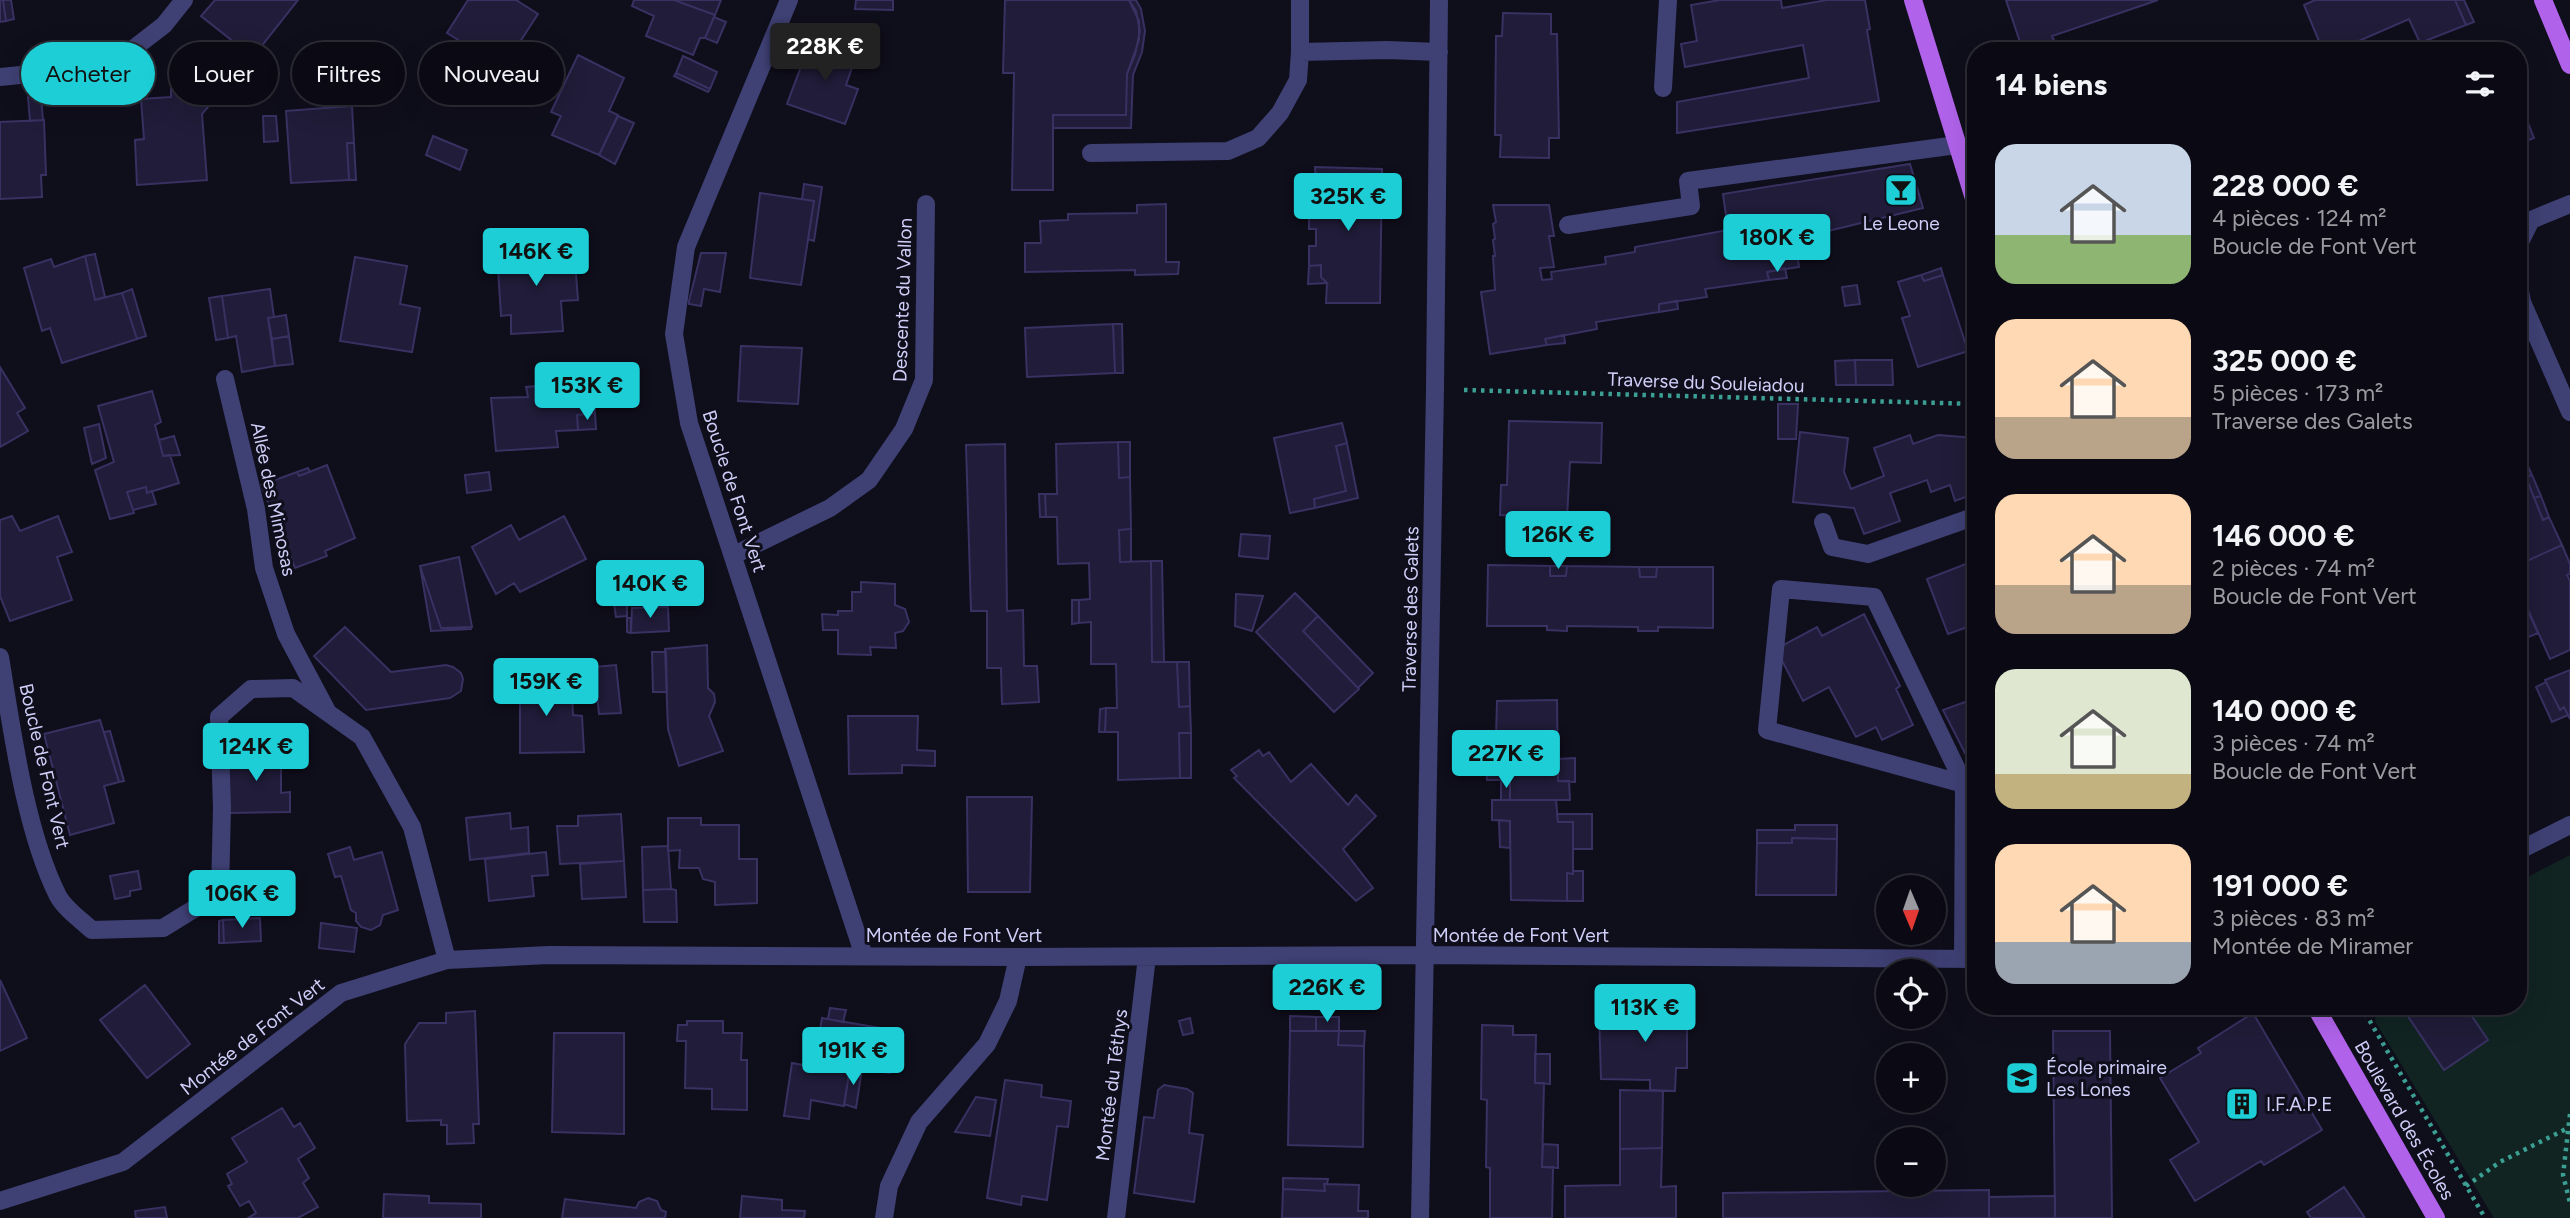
<!DOCTYPE html>
<html lang="fr">
<meta charset="utf-8">
<style>
:root{--surface:#0b0a14;--page:#14131d;--text:#f1f3f6;--muted:#9a9aa0;--line:#2b2b34;--accent:#1dced6}
body{margin:0;font-family:Figtree,sans-serif;background:var(--page);color:var(--text);height:100vh;display:flex;flex-direction:column;font-size:26px;white-space:nowrap}
*{box-sizing:border-box;margin:0}
p{font-size:23px;color:var(--muted)}
.icon{flex:none;width:38px;height:38px;fill:none;stroke:currentColor;stroke-width:2;stroke-linecap:round;stroke-linejoin:round}
.map{position:relative;flex:1;overflow:hidden}
.sheet{position:absolute;left:1967px;top:42px;width:560px;height:973px;display:flex;flex-direction:column;background:var(--surface);border-radius:28px;box-shadow:0 7px 28px #0002,0 0 0 2px var(--line)}
.sheet>*{flex:none}
.top-card{position:absolute;left:21px;top:42px;width:665px;height:63px;display:flex;gap:14px}
.needle{width:46px;rotate:178deg}
.tools{position:absolute;left:1876px;top:875px;display:grid;gap:14px}
.tools a{display:grid;place-items:center;width:70px;height:70px;border-radius:50%;background:var(--surface);box-shadow:0 7px 28px #0002,0 0 0 2px var(--line);font-size:35px}
.price{position:absolute;translate:-50% -60px;padding:0 16px;border-radius:7px;background:var(--accent);color:#111;font-size:23px;line-height:46px;filter:drop-shadow(0 2px 4px #0008)}
.price::after{content:'';position:absolute;left:50%;top:42px;width:21px;height:16px;margin-left:-10px;background:inherit;clip-path:polygon(0 0,100% 0,50% 100%)}
.price.on{background:#222;color:#fff}
ul{padding:0;list-style:none}
li{display:flex;align-items:center;gap:21px;height:175px;padding:0 28px}
li span{display:grid;place-items:center;flex:none;width:196px;height:140px;border-radius:21px;color:#555}
li>.icon{margin-inline-start:auto}
span .icon{width:84px;height:84px;fill:#fffc;stroke-width:1}
li b{font-size:30px}
h2{display:flex;justify-content:space-between;align-items:center;height:84px;padding:0 28px;font-size:30px}
.tag{padding:0 24px;border-radius:32px;background:var(--surface);box-shadow:0 7px 28px #0002,0 0 0 2px var(--line);font-size:24px;line-height:63px}
.tag.on{background:var(--accent);color:#111}
.map>svg:first-child{display:block}
.green{fill:#112422}
.building{fill:#201c39;stroke:#383162;stroke-width:2}
.lines{fill:none;stroke-linecap:round;stroke-linejoin:round}
.path{stroke:#3c9f93;stroke-width:4.5;stroke-dasharray:3.5 5;stroke-linecap:butt}
.minor{stroke:#3f4074;stroke-width:18}
.major{stroke:#b063ea;stroke-width:18}
.labels{text-anchor:middle;stroke-width:6;stroke-linejoin:round;paint-order:stroke}
.poi-label{font-size:19px;fill:#d0cef8;stroke:#0f0e1b;text-anchor:start}
.street-label{font-size:19px;fill:#d0cef8;stroke:#0f0e1b}
</style>
<div class="map">
<svg width="2570" height="1218" viewBox="0 0 2570 1218">
<rect width="100%" height="100%" fill="#0f0e1b"/>
<path class="green" d="M2570 855V1218H2494L2375 1021 2378 1006H2518V882Z"/>
<path class="building" d="M0 0H3L6 21 0 22Z
M3 0H11L14 19 6 21Z
M215 0H298L253 57 201 16Z
M468 0H516L538 14 503 68 447 33Z
M634 0H674L715 15 705 38H700L693 55 646 36 654 16 632 6Z
M674 0H721L715 15Z
M856 0H893V10L855 9Z
M1005 0H1129L1139 21V40L1127 74 1126 115H1053V190H1012L1014 73H1003Z
M1129 0H1136L1141 9 1145 31 1142 52 1133 75 1131 128H1053V115H1126L1127 74 1135 55 1140 31 1136 11Z
M1720 0H1781L1782 8 1827 0H1865L1870 29 1867 30 1879 101 1677 133V102L1809 78 1803 45 1685 67 1681 44 1697 41 1691 5Z
M2006 0H2158L2052 36 2055 43 2030 51H2023Z
M2315 0H2455L2466 25 2420 43 2409 19 2354 43 2357 51H2323L2304 5Z
M2455 0H2464L2474 22 2466 25Z
M1503 13 1551 14V34H1557L1559 138H1549V158L1500 157 1501 135H1495L1496 36H1502Z
M714 17 726 22 717 43 705 38Z
M811 40 856 56 846 85 858 89 845 124 787 104Z
M578 55 624 78 609 111 618 115 599 155 552 135 561 116 551 112Z
M683 56 717 72 710 89 676 73Z
M676 73 710 89 708 92 674 76Z
M200 86 209 89 213 101 202 114 207 180 137 185 135 140 144 139 141 99 171 97V89Z
M41 96 43 120 30 121 28 97Z
M2518 98 2534 138 2524 142 2525 153 2518 160Z
M352 106 354 143H347L349 180 291 183 286 111Z
M263 116H276L278 141 264 142Z
M618 116 634 123 615 164 599 155Z
M44 120 46 175H41L42 197 0 199V122Z
M433 136 467 150 460 170 426 155Z
M347 143H354L356 180H349Z
M1910 164 1923 208 1795 239 1799 267 1767 272 1769 280 1705 289 1707 297 1659 304V312L1596 322 1597 329 1545 339 1547 345 1490 354 1481 292 1495 290 1493 256H1495L1493 240 1495 239 1493 224 1496 222 1493 205H1549L1554 236H1549L1554 267 1540 268 1542 280 1552 279 1551 272 1606 264 1605 257 1635 252V247L1728 230 1723 194Z
M1315 167 1382 169 1380 303H1326L1327 283 1321 277V265L1309 266V246H1316V229H1309V203H1312L1313 186H1316Z
M804 184 822 187 814 241 808 239 814 201 802 199Z
M760 193 814 201 801 285 750 278Z
M1166 204V262H1179L1178 274 1135 275V270L1025 272V243H1041L1040 221 1068 220V214L1137 213V205Z
M551 248H574L578 300 561 301 563 331 511 334V315L501 316 497 252Z
M701 253H726L720 292 704 289 701 306 689 304V301Z
M95 254 105 297 95 300 85 256Z
M85 256 95 300 122 293 137 339 62 363 50 328 42 331 24 268 51 259 54 267Z
M355 257 407 266 400 304 420 308 412 352 340 341Z
M1321 265V277L1327 283 1308 284 1309 266Z
M1785 268 1787 278 1769 280 1767 272Z
M1941 268 1943 275 1924 281 1921 275Z
M1921 275 1924 281 1943 275 1968 351 1918 367 1902 318 1910 316 1898 282Z
M1857 285 1860 304 1845 306 1842 287Z
M132 289 146 336 137 339 122 293Z
M270 289 274 317 268 318 275 366 242 372 236 336 228 338 222 296Z
M222 296 228 338 216 340 209 298Z
M1677 301 1678 309 1659 312V304Z
M286 315 289 336 272 339 268 318Z
M1113 324 1115 373 1027 377 1025 328Z
M1113 324H1122L1123 373H1115Z
M1564 335 1565 343 1547 345 1545 339Z
M289 336 293 364 275 366 272 339Z
M741 346 802 348 798 404 738 401Z
M1855 360 1856 385H1836L1835 361Z
M1855 360H1892L1893 385H1856Z
M0 367 25 408 17 413 28 431 0 447Z
M593 381 595 413 577 415 578 430 556 431 558 447 496 451 491 398 528 397 526 387Z
M152 391 161 422 155 425 159 440 163 456 170 455 179 483 147 493 146 487 127 492 134 513 110 519 95 470 114 462 98 406Z
M1778 404H1798L1796 439H1778Z
M595 413 596 429 578 430 577 415Z
M1509 421 1602 423 1601 463 1570 462 1567 518 1500 515 1501 485H1507Z
M1342 423 1347 443 1336 446 1346 491 1314 499 1315 508 1290 513 1274 438Z
M99 424 106 458 92 464 84 428Z
M1800 432 1848 438 1844 472 1851 489 1884 476 1874 448 1910 435 1913 444 1938 435 1976 438V493L1955 501 1950 485 1931 492 1927 480 1890 493 1900 521 1864 534 1854 508 1793 502Z
M174 436 180 455 163 456 159 440Z
M1118 442 1119 478 1130 477 1131 529 1119 530 1120 562 1151 561 1152 662H1177L1179 707 1190 706 1191 733H1179L1180 778 1118 780V732H1105L1106 708H1117L1116 664H1091V622L1079 623V600L1090 599 1089 563 1058 564 1057 517H1046L1045 494H1057L1056 444Z
M1118 442H1130V477L1119 478Z
M1347 443 1358 498 1315 508 1314 499 1346 491 1336 446Z
M1005 444 1007 611 1023 610 1024 666H1037L1039 702 1002 704 1001 668H987V611H971L966 445Z
M2518 445 2532 475 2526 477 2543 520 2549 517 2562 545 2518 565Z
M327 465 355 538 325 551 327 556 295 568 261 485 297 472 299 476Z
M308 468 310 472 299 476 297 472Z
M489 472 491 490 467 493 465 475Z
M2532 475 2541 496 2534 498 2526 477Z
M146 487 147 493 152 491 156 504 133 510 127 492Z
M1039 494H1045L1046 517H1040Z
M2541 496 2549 517 2543 520 2534 498Z
M12 516 20 531 58 516 72 552 57 557 72 600 10 621 0 596V520Z
M564 516 586 559 520 592 514 583 496 594 472 547 511 525 519 540Z
M1131 529V562H1120L1119 530Z
M1241 534 1270 536 1268 559 1239 556Z
M2562 545 2570 564V574L2567 575 2570 581V650L2550 659 2518 587V565Z
M459 557 472 627 441 628 420 566Z
M1976 560V624L1948 634 1927 579Z
M1151 561H1162L1164 662H1152Z
M1488 565 1550 566V576H1566L1567 566 1639 567 1640 577H1656L1657 567H1713V628L1658 627V631H1638V627L1567 626V631L1547 630V626H1487Z
M420 566 441 628 472 629 431 631Z
M1550 566H1567L1566 576H1550Z
M1639 567H1657L1656 577H1640Z
M861 582 895 584V605L905 609 909 622 903 631 895 633 896 648 870 647 871 655 838 654V630H823L822 614 838 615V611H852V592H861Z
M2518 590 2538 633 2524 639 2518 626Z
M1295 593 1318 616 1303 631 1359 689 1334 712 1256 632Z
M1236 594 1263 596 1252 631 1235 626Z
M1072 600H1079V623L1072 624Z
M627 603V616L616 617 614 604Z
M668 607 669 631 631 633 632 608Z
M1864 614 1900 686 1896 689 1913 725 1882 740 1876 727 1856 737 1829 687 1803 701 1776 649 1817 627 1822 636Z
M1318 616 1373 673 1358 688 1303 631Z
M627 618H631V633L627 632Z
M345 627 391 672 446 665 453 667 461 673 463 679 461 691 450 698 366 710 314 656Z
M707 645 708 688 714 694 715 702 709 716 723 751 679 766 668 729 665 649Z
M652 652H666L667 692H653Z
M524 659V692L572 690 573 715 582 716 584 752 520 753V692L510 693 509 660Z
M1177 662H1189L1190 706 1179 707Z
M616 665 621 713 599 714 594 667Z
M2570 670V719L2564 707 2560 710 2545 680Z
M2546 682 2560 710 2564 707 2568 715 2552 722 2536 687Z
M1976 698V758L1969 761 1943 710Z
M1557 700 1558 781H1569L1570 800H1510V780H1487L1486 757H1511V737H1496L1497 701Z
M1106 708 1105 732H1099L1100 709Z
M848 716H918L917 750 935 751V766L902 765V773L849 774Z
M100 720 119 782 104 786 114 823 70 835 44 734Z
M110 731 124 781 119 782 104 732Z
M1179 733H1191V778H1180Z
M1496 734V737H1511V757H1486L1485 735Z
M281 750V793L290 792V812L229 813 228 752Z
M1259 750 1263 756 1269 752 1291 782 1311 764 1348 805 1356 795 1376 816 1343 849 1373 888 1356 901 1234 778 1237 776 1231 770Z
M1575 758V782L1558 781V759Z
M1510 780V800H1501V781Z
M967 797H1032L1030 892H968Z
M1492 800H1556L1558 822H1573V874L1567 873V901L1511 900 1510 821 1492 820Z
M510 813 511 829 528 827 529 853 470 860 466 818Z
M621 814 624 861 560 864 557 826H578V816Z
M1557 814H1592V849H1573V822H1558Z
M668 818H701V825H739V859H757V903L715 905V882L703 879 699 868H679L680 850 668 851Z
M1499 820 1510 821V848L1500 847Z
M1795 825H1837V839L1792 838V843H1757V830H1795Z
M1792 838 1837 839 1836 895H1756L1757 843H1792Z
M668 846 671 889 643 890 642 847Z
M350 847 354 860 382 852 398 910 383 915 380 925 371 930 361 927 356 921V913L351 910 341 876 335 877 328 854Z
M546 852 548 875 532 876 534 896 489 901 485 859Z
M624 861 626 897 582 899 580 864Z
M138 871 141 889 130 891V896L115 899 110 876Z
M1573 871H1583V901H1567V873L1573 874Z
M671 889 676 890 677 922H644L643 890Z
M260 918 261 941 224 943 223 920Z
M223 920 224 943H219V921Z
M321 923 357 928 354 952 319 948Z
M0 980 27 1038 0 1051Z
M145 985 190 1044 147 1078 100 1020Z
M1647 1001H1687V1068H1676L1675 1091 1650 1090V1080L1601 1079 1599 1013 1647 1014Z
M2401 1006H2465L2488 1040 2444 1070Z
M830 1008 846 1010 843 1022 828 1019Z
M475 1011 479 1124H473L474 1143 447 1144V1125H441V1120L407 1121 405 1044 419 1023H446V1013Z
M2253 1013 2322 1130 2264 1165 2261 1161 2195 1201 2170 1160 2199 1142 2160 1078 2201 1053 2198 1048Z
M1290 1016 1316 1017V1031H1290Z
M1316 1017H1339V1031H1316Z
M822 1018 898 1031 890 1073 850 1068 844 1106 811 1100 809 1119 784 1116 792 1063 814 1067Z
M1190 1018 1193 1033 1183 1035 1179 1021Z
M687 1021H723V1033H742L741 1060H747V1110L712 1109V1089L685 1088 686 1041H677L678 1025H687Z
M1482 1025 1513 1026V1035H1536L1535 1083H1544L1542 1167H1553L1552 1218H1490V1168L1486 1167 1487 1100 1481 1099Z
M1290 1031H1339L1338 1045 1364 1046 1363 1147 1288 1145Z
M1339 1031H1365L1364 1046 1338 1045Z
M2053 1031H2110L2112 1218H2055Z
M554 1033H624V1134L552 1132Z
M1535 1054H1550V1084L1535 1083Z
M850 1068 862 1069 856 1108 844 1104Z
M1005 1080 1042 1085 1041 1097 1071 1101 1068 1127 1057 1126 1047 1200 1022 1196 1021 1205 987 1198Z
M1164 1085 1187 1089 1193 1093 1189 1133 1203 1135 1194 1202 1134 1193 1144 1117 1154 1118 1158 1090Z
M1620 1090 1663 1091 1662 1148 1620 1149Z
M976 1097 996 1100 990 1136 955 1132Z
M282 1108 294 1127 300 1123 315 1148 298 1159 309 1178 303 1183 318 1207 298 1218H248L256 1213 249 1201 240 1206 228 1186 232 1184 227 1174 247 1162 232 1138Z
M1543 1144 1558 1145V1168L1542 1167Z
M1662 1148 1661 1187 1676 1186V1218H1565V1186L1620 1185V1149Z
M1283 1178 1328 1179 1327 1184H1324L1325 1191 1283 1189Z
M1324 1184 1359 1185 1358 1211H1368V1218H1282L1283 1189 1325 1191Z
M2344 1187 2365 1218H2311L2307 1212Z
M1989 1190V1218H1723V1193Z
M384 1194 429 1196V1203L481 1204V1218H383Z
M742 1196 782 1200V1210L805 1211 804 1218H740Z
M2055 1196V1218H1989V1197Z
M648 1198 657 1201 661 1210 666 1212 665 1218H562L565 1199 636 1208 639 1202Z
M165 1207 167 1218H136L135 1211Z"/>
<g class="lines">
<path class="path" d="M1464 390 1976 404
M2361 1006 2485 1218
M2570 1114 2563 1175 2570 1203
M2466 1186 2500 1162 2568 1128"/>
<path class="minor" d="M789 0 686 247 674 334 689 423 864 956
M1300 52V0
M0 77 50 72 120 59 164 25 184 0
M1663 88 1668 0
M1091 153 1228 151 1258 138 1280 113 1298 80 1300 52 1387 50 1439 52
M1568 225 1691 206 1688 181 1957 145
M2518 246 2531 220 2570 204
M2518 280 2522 302 2570 412
M225 379 256 509 264 568 286 634 327 711
M1823 522 1832 547 1868 554 1976 516
M734 555 830 508 869 480 904 429 924 380 926 204
M0 657C12 730 25 830 58 896 65 909 82 921 92 930L163 928 220 893 222 807 219 717 251 689 293 688 362 737 412 827 447 960
M2518 851 2570 825
M1963 959 1964 784 1874 597 1781 589 1767 730 1964 784
M0 1201 123 1162 341 993 447 960 549 955 1018 957 1424 955 1976 959
M884 1218 889 1186 919 1122 987 1044 1008 1001 1018 957
M1116 1218 1147 957
M1420 1218 1435 389 1439 0"/>
<path class="major" d="M1913 0 1976 205
M2543 0 2570 65
M2315 1006 2436 1218"/>
</g>
<defs>
<symbol id="bar-square" viewBox="-11 -11 22 22"><rect x="-9" y="-9" width="18" height="18" rx="4" fill="#1dced6" stroke="#0f0e1b"/><path d="M-6-5H6L.8 .8V4.5H3.5V6h-7V4.5H-.8V.8Z" fill="#111"/></symbol>
<symbol id="school-square" viewBox="-11 -11 22 22"><rect x="-9" y="-9" width="18" height="18" rx="4" fill="#1dced6" stroke="#0f0e1b"/><path d="M0-5L7-2L0 1L-7-2ZM-4 1L0 2.5L4 1V4Q0 6-4 4Z" fill="#111"/></symbol>
<symbol id="building-square" viewBox="-11 -11 22 22"><rect x="-9" y="-9" width="18" height="18" rx="4" fill="#1dced6" stroke="#0f0e1b"/><path d="M-4-6H4V6H1V3H-1V6H-4ZM-2.5-4.3h1.7v1.8h-1.7ZM.8-4.3h1.7v1.8H.8ZM-2.5-1h1.7V.8h-1.7ZM.8-1h1.7V.8H.8Z" fill="#111"/></symbol>
</defs>
<g fill-rule="evenodd">
<use href="#bar-square" x="1882" y="171" width="38" height="38"/>
<use href="#school-square" x="2003" y="1059" width="38" height="38"/>
<use href="#building-square" x="2223" y="1085" width="38" height="38"/>
</g>
<g class="labels">
<g class="poi-label">
<text x="1901" y="230" text-anchor="middle">Le Leone</text>
<text x="2046" y="1074">École primaire<tspan x="2046" dy="22">Les Lones</tspan></text>
<text x="2266" y="1111">I.F.A.P.E</text>
</g>
<g class="street-label">
<text transform="translate(902 300) rotate(-88)" y="7">Descente du Vallon</text>
<text transform="translate(1706 382) rotate(2)" y="7">Traverse du Souleiadou</text>
<text transform="translate(735 491) rotate(72)" y="7">Boucle de Font Vert</text>
<text transform="translate(274 499) rotate(78)" y="7">Allée des Mimosas</text>
<text transform="translate(1410 609) rotate(-89)" y="7">Traverse des Galets</text>
<text transform="translate(45 766) rotate(77)" y="7">Boucle de Font Vert</text>
<text x="954" y="942">Montée de Font Vert</text>
<text x="1521" y="942">Montée de Font Vert</text>
<text transform="translate(252 1036) rotate(-38)" y="7">Montée de Font Vert</text>
<text transform="translate(1111 1085) rotate(-83)" y="7">Montée du Téthys</text>
<text transform="translate(2405 1120) rotate(60)" y="7">Boulevard des Écoles</text>
</g>
</g>
</svg>
<div class="tools">
<a><svg class="needle" viewBox="-14 -14 28 28"><path d="M0-13l5 13h-10z" fill="#e53935"/><path d="M0 13l5-13h-10z" fill="#9a9aa0"/></svg></a>
<a><svg class="icon" aria-label="locate" viewBox="0 0 24 24"><circle cx="12" cy="12" r="6"/><path d="M12 2v4M12 18v4M2 12h4M18 12h4"/></svg></a>
<a>+</a>
<a>−</a>
</div>
<b class="price on" style="left:825px;top:83px">228K €</b>
<b class="price" style="left:1348px;top:233px">325K €</b>
<b class="price" style="left:1777px;top:274px">180K €</b>
<b class="price" style="left:536px;top:288px">146K €</b>
<b class="price" style="left:587px;top:422px">153K €</b>
<b class="price" style="left:1558px;top:571px">126K €</b>
<b class="price" style="left:650px;top:620px">140K €</b>
<b class="price" style="left:546px;top:718px">159K €</b>
<b class="price" style="left:256px;top:783px">124K €</b>
<b class="price" style="left:1506px;top:790px">227K €</b>
<b class="price" style="left:242px;top:930px">106K €</b>
<b class="price" style="left:1327px;top:1024px">226K €</b>
<b class="price" style="left:1645px;top:1044px">113K €</b>
<b class="price" style="left:853px;top:1087px">191K €</b>
<div class="top-card">
<a class="tag on">Acheter</a>
<a class="tag">Louer</a>
<a class="tag">Filtres</a>
<a class="tag">Nouveau</a>
</div>
<section class="sheet">
<h2>14 biens<svg class="icon" aria-label="filters" viewBox="0 0 24 24"><path d="M4 7h16M4 17h16"/><circle cx="9" cy="7" r="2"/><circle cx="15" cy="17" r="2"/></svg></h2>
<ul>
<li><span style="background:linear-gradient(#c9d6e8 65%,#8fb573 0)"><svg class="icon" aria-label="home" viewBox="0 0 24 24"><path d="M3 11l9-7 9 7M6 9v11h12V9"/></svg></span><div><b>228 000 €</b><p>4 pièces · 124 m²</p><p>Boucle de Font Vert</p></div></li>
<li><span style="background:linear-gradient(#ffd9b3 70%,#b9a48a 0)"><svg class="icon" aria-label="home" viewBox="0 0 24 24"><path d="M3 11l9-7 9 7M6 9v11h12V9"/></svg></span><div><b>325 000 €</b><p>5 pièces · 173 m²</p><p>Traverse des Galets</p></div></li>
<li><span style="background:linear-gradient(#ffd9b3 65%,#b9a48a 0)"><svg class="icon" aria-label="home" viewBox="0 0 24 24"><path d="M3 11l9-7 9 7M6 9v11h12V9"/></svg></span><div><b>146 000 €</b><p>2 pièces · 74 m²</p><p>Boucle de Font Vert</p></div></li>
<li><span style="background:linear-gradient(#dfe7d0 75%,#c2b280 0)"><svg class="icon" aria-label="home" viewBox="0 0 24 24"><path d="M3 11l9-7 9 7M6 9v11h12V9"/></svg></span><div><b>140 000 €</b><p>3 pièces · 74 m²</p><p>Boucle de Font Vert</p></div></li>
<li><span style="background:linear-gradient(#ffd9b3 70%,#9aa5b1 0)"><svg class="icon" aria-label="home" viewBox="0 0 24 24"><path d="M3 11l9-7 9 7M6 9v11h12V9"/></svg></span><div><b>191 000 €</b><p>3 pièces · 83 m²</p><p>Montée de Miramer</p></div></li>
</ul>
</section>
</div>
